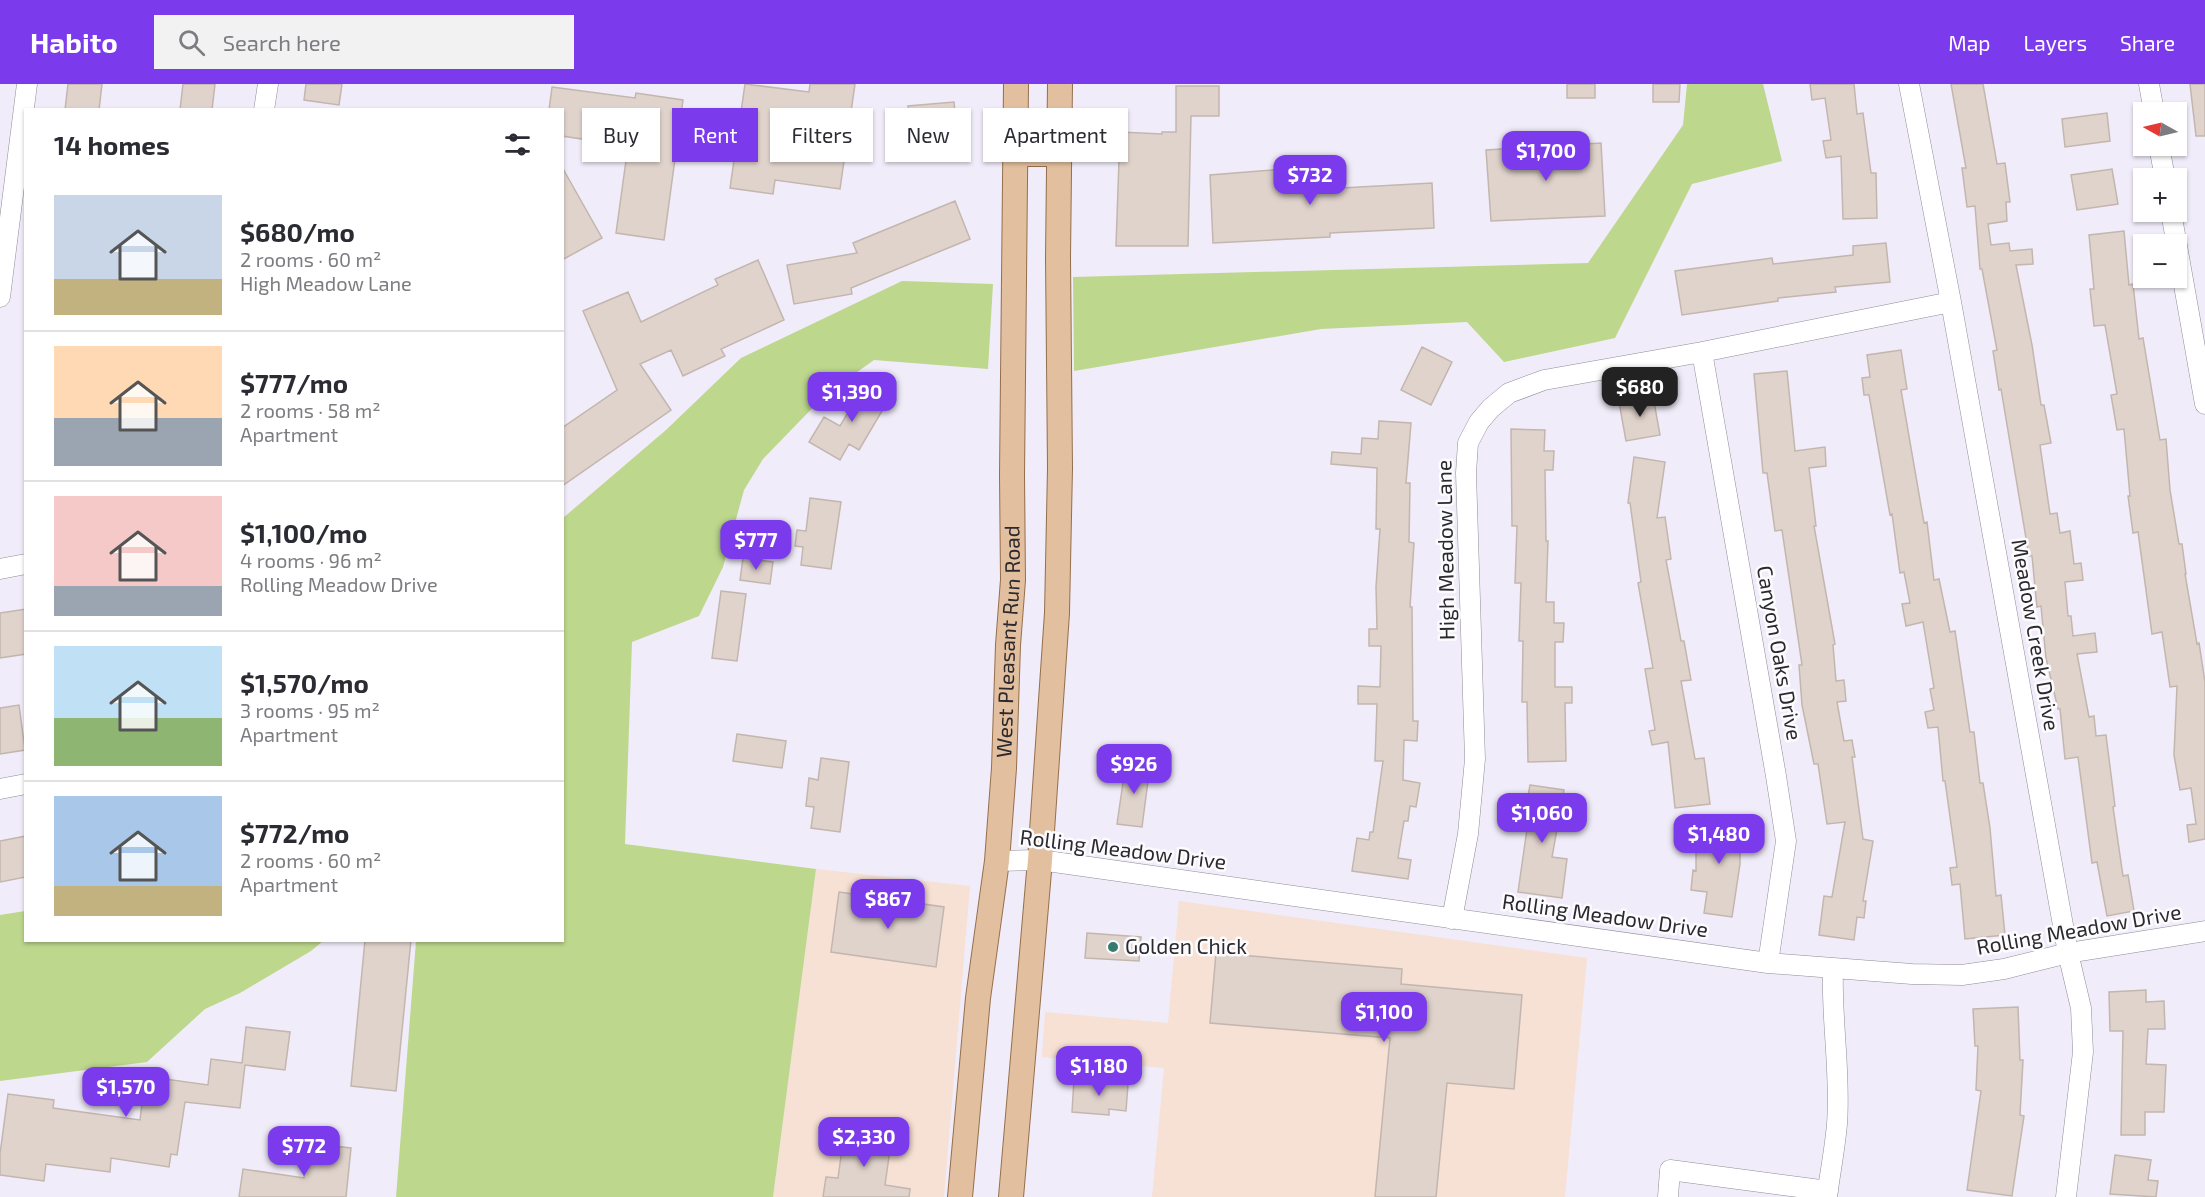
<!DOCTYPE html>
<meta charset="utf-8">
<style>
:root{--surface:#fff;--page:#f2f2f3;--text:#2b2b33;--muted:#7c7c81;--line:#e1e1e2;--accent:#7c3aed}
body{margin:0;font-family:"Exo 2",sans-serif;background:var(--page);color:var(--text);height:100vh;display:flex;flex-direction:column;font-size:22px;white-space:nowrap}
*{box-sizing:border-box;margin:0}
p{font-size:20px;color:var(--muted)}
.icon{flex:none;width:33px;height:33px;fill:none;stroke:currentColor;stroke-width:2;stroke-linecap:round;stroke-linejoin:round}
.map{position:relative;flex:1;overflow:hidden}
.details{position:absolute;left:24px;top:24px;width:540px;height:834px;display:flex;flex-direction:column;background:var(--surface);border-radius:0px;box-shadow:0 2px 4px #0004}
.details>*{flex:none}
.hud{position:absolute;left:582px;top:24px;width:570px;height:54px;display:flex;gap:12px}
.needle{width:39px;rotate:278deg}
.fabs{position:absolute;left:2133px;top:18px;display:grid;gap:12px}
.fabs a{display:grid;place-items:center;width:54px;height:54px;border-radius:0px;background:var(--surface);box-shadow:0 2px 4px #0004;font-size:30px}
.price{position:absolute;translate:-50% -51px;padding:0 14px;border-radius:12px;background:var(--accent);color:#fff;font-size:20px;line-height:39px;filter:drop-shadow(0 2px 3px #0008)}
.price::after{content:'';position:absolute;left:50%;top:36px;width:18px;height:14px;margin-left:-9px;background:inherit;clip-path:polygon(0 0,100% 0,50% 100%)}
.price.selected{background:#222;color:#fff}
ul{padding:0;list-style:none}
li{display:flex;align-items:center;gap:18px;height:150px;padding:0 30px}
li+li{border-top:2px solid var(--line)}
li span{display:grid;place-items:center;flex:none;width:168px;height:120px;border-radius:0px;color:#555}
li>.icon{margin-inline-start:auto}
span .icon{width:72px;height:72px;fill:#fffc;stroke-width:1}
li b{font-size:26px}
h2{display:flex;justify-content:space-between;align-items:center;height:72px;padding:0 30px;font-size:26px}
.tag{padding:0 21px;border-radius:0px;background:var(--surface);box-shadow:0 2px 4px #0004;font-size:21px;line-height:54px}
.tag.selected{background:var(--accent);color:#fff}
header{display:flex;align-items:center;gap:36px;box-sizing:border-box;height:84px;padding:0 30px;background:var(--accent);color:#fff}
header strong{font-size:28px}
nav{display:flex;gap:33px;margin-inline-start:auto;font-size:21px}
.search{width:420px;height:54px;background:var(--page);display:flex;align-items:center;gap:15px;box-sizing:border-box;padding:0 21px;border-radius:0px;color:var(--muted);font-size:22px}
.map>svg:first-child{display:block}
.commercial{fill:#f7e0d4}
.green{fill:#bdd78d}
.building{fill:#e0d3cc;stroke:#c2b6af;stroke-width:1.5}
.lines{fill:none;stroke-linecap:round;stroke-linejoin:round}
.minor-casing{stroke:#908c98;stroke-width:21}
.major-casing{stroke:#956f4d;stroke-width:26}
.minor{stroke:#fff;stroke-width:20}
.major{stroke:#e2bf9e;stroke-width:24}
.poi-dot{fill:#377b6f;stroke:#fcfcfe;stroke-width:2}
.labels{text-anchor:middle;stroke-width:5;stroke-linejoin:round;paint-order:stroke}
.street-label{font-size:21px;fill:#2b292e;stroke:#fcfcfe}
.poi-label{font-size:21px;fill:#2b292e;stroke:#fcfcfe;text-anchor:start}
</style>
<header>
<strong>Habito</strong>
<div class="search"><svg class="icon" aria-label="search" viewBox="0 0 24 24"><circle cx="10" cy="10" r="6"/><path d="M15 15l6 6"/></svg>Search here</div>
<nav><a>Map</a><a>Layers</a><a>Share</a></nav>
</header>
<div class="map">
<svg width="2205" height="1113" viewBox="0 0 2205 1113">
<rect width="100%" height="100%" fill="#f1ecf9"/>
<path class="commercial" d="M816 785 970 802 944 1113H773Z
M1179 817 1587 874 1565 1113H1152L1164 984 1042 973 1045 928 1168 939Z"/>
<path class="green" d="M1687 0H1763L1782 77 1692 100 1615 254 1504 278 1467 238 1321 245 1074 287 1073 193 1588 179 1683 41Z
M902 197 993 200 988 285 874 276 825 311 763 375 744 406 723 483 699 532 632 558 625 760 816 785 773 1113H396L416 857 562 856 563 434 666 346 741 274Z
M25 827 26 856 323 857 311 867 240 909 205 925 147 978 0 997V831Z"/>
<path class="building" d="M68 0H102L99 26H65Z
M183 0H215L212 26H180Z
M306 0H342L339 21 304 16Z
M745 0 809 8 810 0H855L840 105 775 96 773 110 730 104Z
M1567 0H1595V14H1567Z
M1653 0H1680L1679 18H1653Z
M1810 0H1854L1857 30 1863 29 1871 89H1876L1877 134 1843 135 1841 72 1826 74 1823 57 1831 56 1825 14 1812 16Z
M1951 0H1983L1997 80 2005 79 2010 118H2006L2007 137 1988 140 1991 161 2009 159 2010 167 2032 165 2033 180 2016 181 2032 261 2041 321H2044L2051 359 2040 361 2050 430 2057 429 2060 449 2070 447 2074 480 2081 479 2083 496 2065 498 2068 532H2071L2073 552 2095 549 2097 568 2077 570 2089 633 2094 632 2096 652 2106 651 2115 722 2113 723 2123 792 2128 791 2134 827 2107 832 2097 778 2092 779 2078 673 2065 675 2060 625H2058L2046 574 2041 522 2037 523 2032 472H2029L2001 305 1999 306 1993 267 1997 266 1982 185H1980L1975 122 1967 123 1962 84H1966Z
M2190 0H2205V52H2196Z
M1176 2H1219V32H1191L1188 162H1116L1120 48 1162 50V48H1176Z
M552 3 635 14 636 9 683 16 664 156 616 149 628 62 562 52V26H549Z
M954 18 957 49 897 54 896 40 909 39 908 22Z
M2107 29 2110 57 2065 63 2062 35Z
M1601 59 1605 132 1491 137 1486 66Z
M1322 82 1323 105 1432 99 1434 144 1330 149V153L1213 159 1210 91Z
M562 83 602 154 562 176Z
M2112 85 2118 120 2077 126 2071 91Z
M955 117 970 155 851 204 852 210 794 220 787 181 857 169 853 159Z
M2124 147 2129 201 2133 200 2139 255 2143 254 2160 356 2166 355 2170 406 2179 460H2182L2186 490H2185L2197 560 2199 559 2205 598V755L2189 758 2187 741 2196 740 2191 704 2180 706 2174 671 2177 602 2170 603 2162 548 2152 550 2138 448 2133 449 2128 412H2130L2124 345 2117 346 2111 311 2117 310 2105 241 2094 242 2090 205H2094L2089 151Z
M1886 159 1890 198 1835 203 1836 208 1778 214V217L1682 231 1675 187 1772 174 1773 180 1853 171V162Z
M758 176 784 236 721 265 725 272 683 292 671 266 640 280 671 326 562 402V344L617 306 583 227 628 208 641 238 718 201 715 195Z
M1422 263 1452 278 1431 321 1401 306Z
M1901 266 1907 305 1901 306 1924 439 1927 438 1934 496 1939 495 1950 548 1955 547 1970 648H1974L1980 699H1983L1990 744 1996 812 2001 811 2005 851 1965 855 1960 800 1952 801 1950 784 1957 783 1945 697H1943L1938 643 1928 644 1925 628 1934 626 1930 605 1934 604 1923 538 1906 542 1902 520 1910 519 1904 488 1900 489 1892 430 1890 431 1869 311H1864L1862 294 1870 293 1867 271Z
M1787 287 1795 367 1825 363 1826 382 1809 384 1816 442H1814L1835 560 1833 561 1836 597 1844 596 1846 617 1837 618 1844 657 1852 656 1855 673H1852L1863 755 1873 757 1863 817H1866L1864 834 1857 833 1854 856 1819 851 1824 812 1832 813 1845 738 1827 740 1818 680H1814L1802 621 1799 581H1802L1782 446 1775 447 1767 389H1763L1754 290Z
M868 296 892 310 859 366 849 360 840 376 809 358 824 333 840 342Z
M1653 312 1660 351 1626 357 1619 318Z
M1379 337 1411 339 1406 399H1410L1409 458 1414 459 1410 523H1412L1413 637H1418L1417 657 1404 656 1403 696 1420 699 1416 723 1410 722 1408 737H1404L1398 774 1411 776 1408 795 1352 787 1357 754 1369 756 1370 748H1373L1383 677H1375L1377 620H1358V602L1380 603 1381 562H1369V545H1377L1376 503 1380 445H1376L1377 384 1331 380 1332 368 1361 370 1362 354 1378 355Z
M1511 345 1545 346 1544 367H1554L1553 386H1545L1546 457H1548L1546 518H1554V539H1564L1563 558H1555V603H1572V619H1565L1566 677 1528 678 1527 618H1522L1523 557H1519L1521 499H1515L1517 442H1512Z
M1634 373 1665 378 1657 434 1665 433 1671 475 1666 476 1681 557H1684L1691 596 1681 597 1695 675 1704 674 1710 720 1675 724 1668 658 1652 661 1649 647 1655 646 1645 585 1653 584 1638 499 1641 498 1630 419H1628Z
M810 414 841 418 831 485 801 481 803 463 795 462 797 446 806 447Z
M743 474 773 478 770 500 740 496Z
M721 507 746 510 737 577 712 574Z
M26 525V570L0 574V529Z
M19 621 25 666 0 670V624Z
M737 650 786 657 782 684 733 677Z
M821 674 849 678 840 748 811 744 814 723 806 722 809 694 818 696Z
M1126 678 1150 682 1142 743 1117 740Z
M1530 701 1564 706 1552 773 1567 775 1562 814 1518 808 1527 745 1522 744Z
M1740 734V780L1732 833 1704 829 1707 808 1691 806 1693 786 1696 787V756H1705V735Z
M26 752V793L0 798V757Z
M839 808 944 823 936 883 831 868Z
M1087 849 1141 853 1139 877 1085 874Z
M365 856H411L396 1007 351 1002Z
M1216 869 1402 885 1401 900 1522 911 1514 1005 1447 999 1436 1113H1375L1390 954 1210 939Z
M2146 906V918L2164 917 2165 945H2148L2146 980 2166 981 2164 1028H2145V1051H2121L2123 947H2110L2109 908Z
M2018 923 2020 976H2023L2020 1031 2024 1032 2012 1112 1967 1106 1981 1007 1976 1006 1978 962H1975L1973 925Z
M246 943 290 948 285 986 245 981 240 1024 185 1018 177 1071 171 1070 169 1083 111 1074 110 1088 46 1080 44 1097 0 1091V1070L8 1010 54 1016 53 1024 140 1036 144 1004 150 1005 151 993 208 1001 211 975 242 979Z
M1074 995 1128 1000 1126 1027 1109 1025V1031L1072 1028Z
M845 1044 892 1051 885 1101 910 1105 909 1113H823L826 1093 838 1094Z
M307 1059 351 1064 346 1113H239L243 1085 304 1094Z
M2115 1071 2151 1076 2148 1096 2158 1097 2156 1113 2110 1110Z"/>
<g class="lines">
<defs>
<path id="minor" d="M1909 0 1951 218 2068 869 2081 924 2083 968 2066 1113
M2149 0 2154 28
M264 26 268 0
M2159 62 2165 94
M2171 128 2205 320
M0 213 27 0
M1702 268 1776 692 1786 757 1768 879
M0 485 26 480
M0 705 26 700
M997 777 1040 776 1768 879 1912 890 1962 891 2004 885 2068 869 2205 847
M1452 835 1468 750 1475 675 1466 389 1468 359 1479 338 1491 324 1509 309 1544 296 1702 268 1951 218
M1668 1113 1670 1086 1828 1107
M1827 1113C1830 1089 1835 1064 1837 1040 1841 988 1831 936 1833 884"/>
<g id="major">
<path d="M1015 70H1059"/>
<path id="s1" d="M960 1113 978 914 997 777 1004 684 1008 561 1013 496 1012 391 1016 0"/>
<path d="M1011 1113 1040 776 1057 529 1060 384 1058 174 1060 0"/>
</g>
</defs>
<use href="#minor" class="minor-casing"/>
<use href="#major" class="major-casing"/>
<use href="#minor" class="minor"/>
<use href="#major" class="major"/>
</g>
<circle class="poi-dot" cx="1113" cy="863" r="6"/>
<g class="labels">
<g class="street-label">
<text transform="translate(1446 466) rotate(-91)" y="7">High Meadow Lane</text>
<text transform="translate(2035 551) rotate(80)" y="7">Meadow Creek Drive</text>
<text dy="7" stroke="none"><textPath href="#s1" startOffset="558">West Pleasant Run Road</textPath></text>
<text transform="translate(1779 569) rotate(80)" y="7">Canyon Oaks Drive</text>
<text transform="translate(1123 766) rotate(7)" y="7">Rolling Meadow Drive</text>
<text transform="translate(1605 832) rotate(8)" y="7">Rolling Meadow Drive</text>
<text transform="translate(2079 846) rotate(-10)" y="7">Rolling Meadow Drive</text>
</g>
<g class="poi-label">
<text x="1125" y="870">Golden Chick</text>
</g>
</g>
</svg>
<div class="fabs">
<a><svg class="needle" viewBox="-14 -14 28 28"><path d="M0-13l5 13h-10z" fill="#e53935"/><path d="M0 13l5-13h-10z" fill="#7c7c81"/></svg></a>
<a>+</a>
<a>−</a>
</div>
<b class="price" style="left:1546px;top:98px">$1,700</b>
<b class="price" style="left:1310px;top:122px">$732</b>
<b class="price selected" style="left:1640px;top:334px">$680</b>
<b class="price" style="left:852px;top:339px">$1,390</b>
<b class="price" style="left:756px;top:487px">$777</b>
<b class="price" style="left:1134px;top:711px">$926</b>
<b class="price" style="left:1542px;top:760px">$1,060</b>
<b class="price" style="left:1719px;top:781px">$1,480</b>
<b class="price" style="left:888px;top:846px">$867</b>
<b class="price" style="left:1384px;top:959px">$1,100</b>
<b class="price" style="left:1099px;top:1013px">$1,180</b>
<b class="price" style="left:126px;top:1034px">$1,570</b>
<b class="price" style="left:864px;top:1084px">$2,330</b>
<b class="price" style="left:304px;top:1093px">$772</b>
<div class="hud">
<a class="tag">Buy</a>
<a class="tag selected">Rent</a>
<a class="tag">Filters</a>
<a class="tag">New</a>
<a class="tag">Apartment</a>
</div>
<section class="details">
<h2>14 homes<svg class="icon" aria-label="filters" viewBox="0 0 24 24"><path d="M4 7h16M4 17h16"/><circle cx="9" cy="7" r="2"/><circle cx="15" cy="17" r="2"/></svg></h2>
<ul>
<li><span style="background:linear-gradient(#c9d6e8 70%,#c2b280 0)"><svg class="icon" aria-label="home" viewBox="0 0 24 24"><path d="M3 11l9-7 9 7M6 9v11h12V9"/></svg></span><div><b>$680/mo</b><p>2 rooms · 60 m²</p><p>High Meadow Lane</p></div></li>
<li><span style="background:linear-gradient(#ffd9b3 60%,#9aa5b1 0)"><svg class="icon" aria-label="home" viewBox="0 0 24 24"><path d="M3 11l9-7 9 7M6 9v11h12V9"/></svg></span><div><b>$777/mo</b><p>2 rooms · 58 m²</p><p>Apartment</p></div></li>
<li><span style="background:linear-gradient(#f6c9c9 75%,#9aa5b1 0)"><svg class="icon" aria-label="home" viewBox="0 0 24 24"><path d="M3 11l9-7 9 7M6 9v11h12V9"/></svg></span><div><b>$1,100/mo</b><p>4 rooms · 96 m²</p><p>Rolling Meadow Drive</p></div></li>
<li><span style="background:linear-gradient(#bfe0f5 60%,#8fb573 0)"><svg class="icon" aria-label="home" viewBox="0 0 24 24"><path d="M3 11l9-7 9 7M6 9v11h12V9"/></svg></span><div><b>$1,570/mo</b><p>3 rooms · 95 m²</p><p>Apartment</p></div></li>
<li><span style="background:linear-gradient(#a9c7e8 75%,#c2b280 0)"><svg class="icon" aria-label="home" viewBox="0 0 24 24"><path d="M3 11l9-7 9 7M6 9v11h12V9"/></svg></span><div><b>$772/mo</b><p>2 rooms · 60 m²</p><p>Apartment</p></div></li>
</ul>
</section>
</div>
